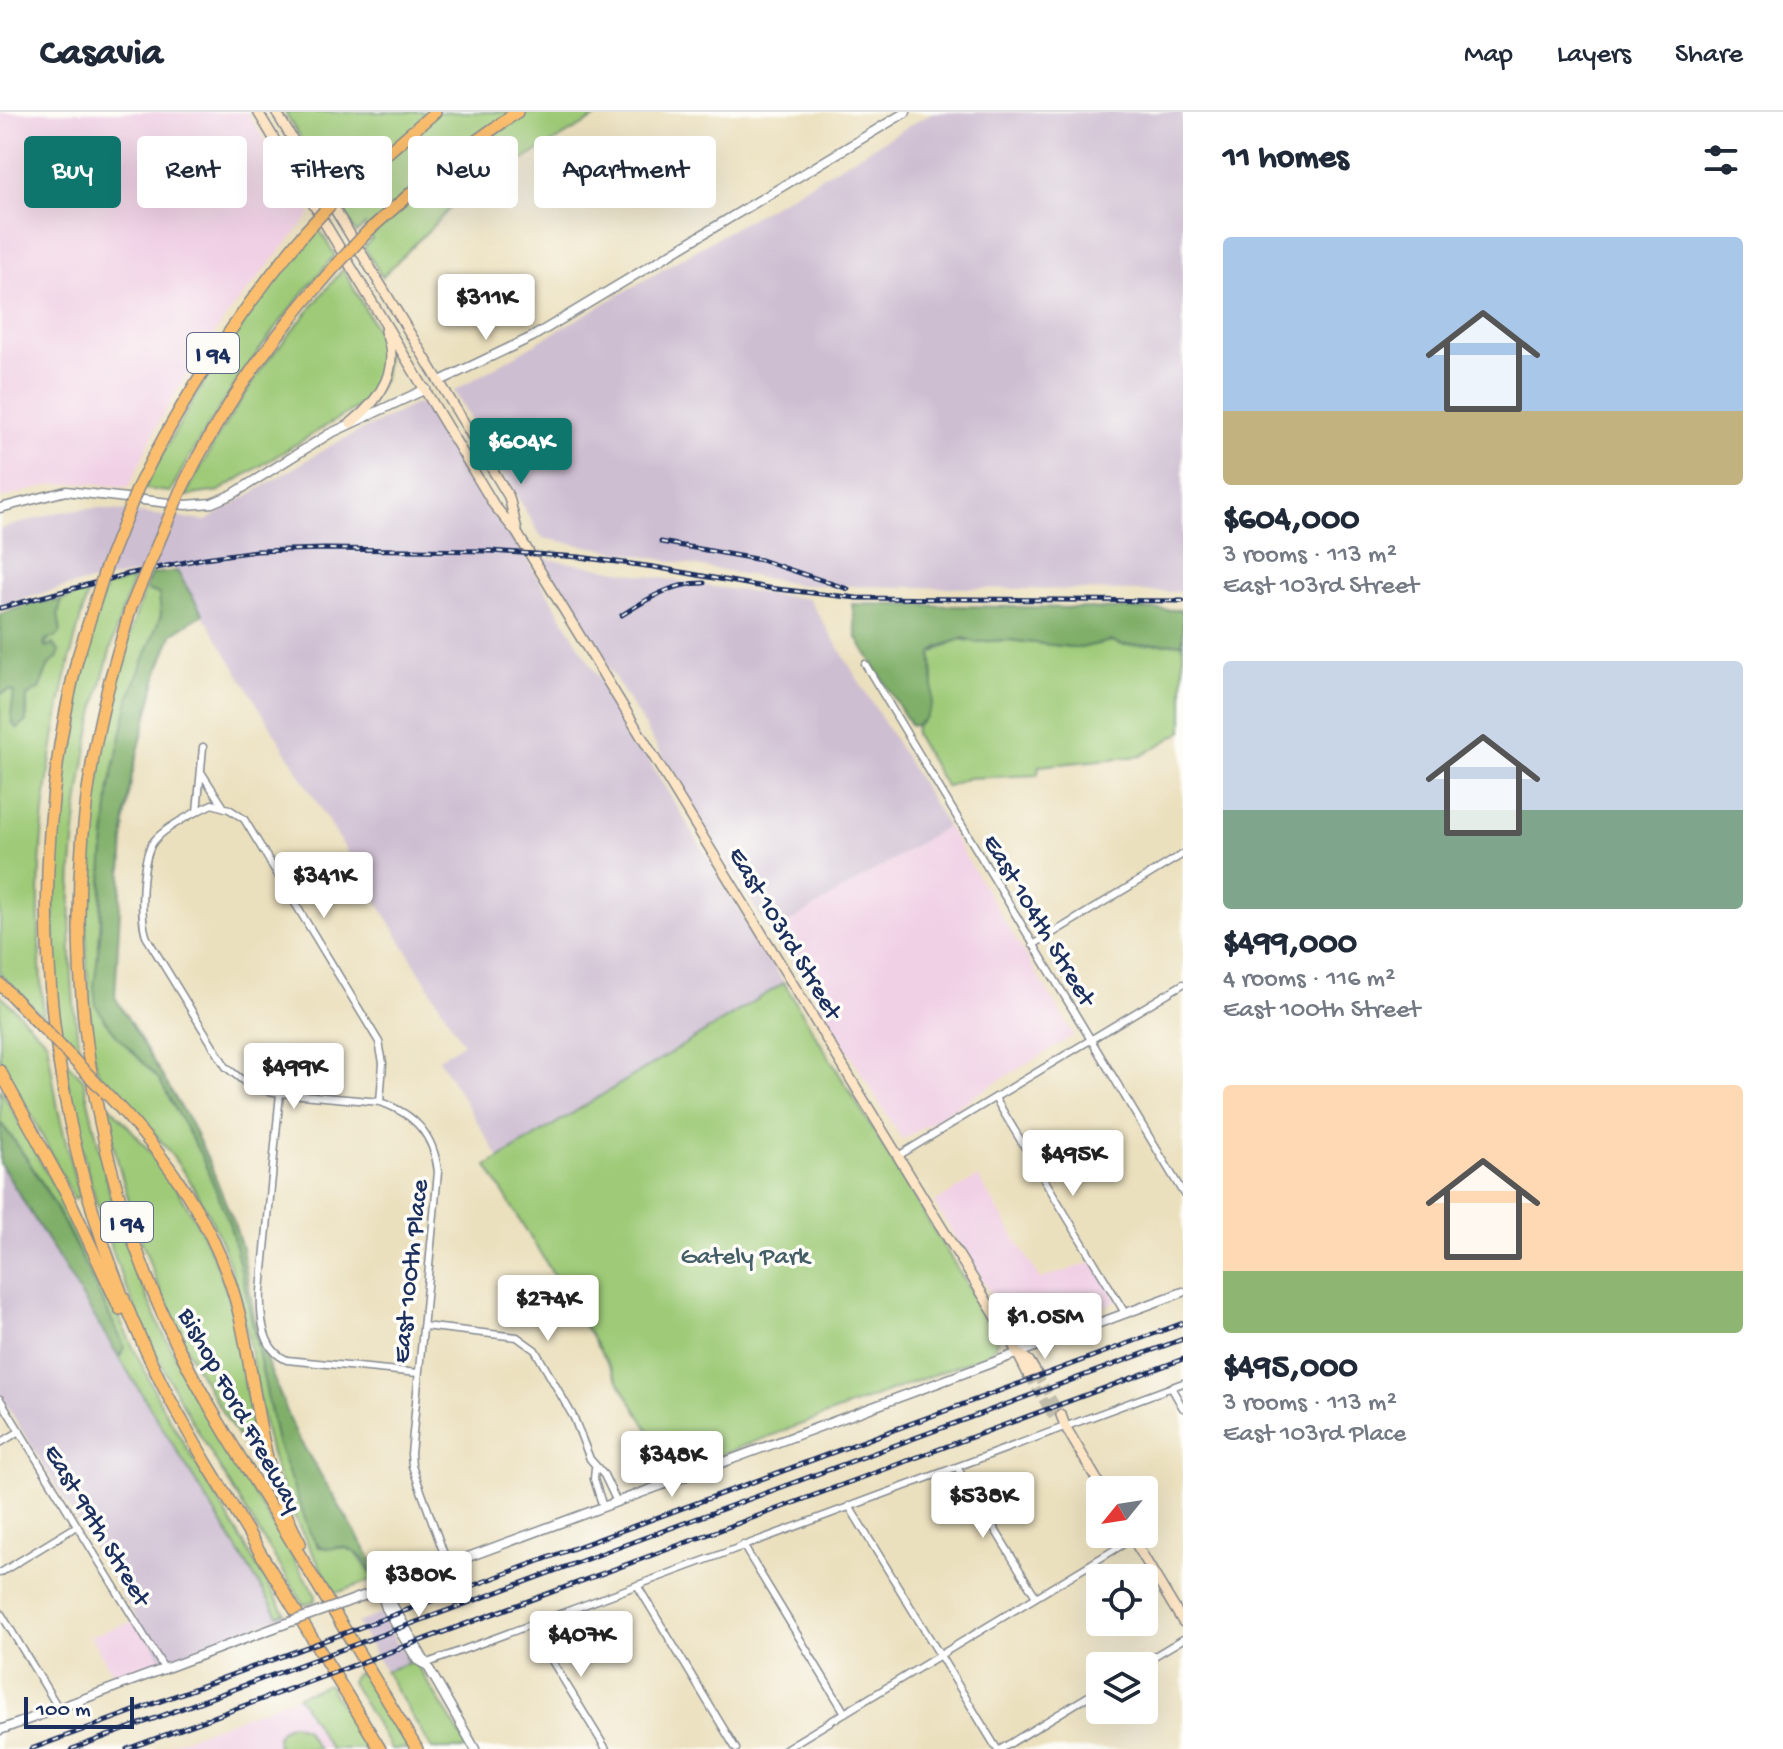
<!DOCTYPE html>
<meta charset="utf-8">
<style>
:root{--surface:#fff;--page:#f6f6f7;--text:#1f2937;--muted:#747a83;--line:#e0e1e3;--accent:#0f766e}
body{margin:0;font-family:"Gochi Hand",sans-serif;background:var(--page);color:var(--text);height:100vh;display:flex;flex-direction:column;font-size:30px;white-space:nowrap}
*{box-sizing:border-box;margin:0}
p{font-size:26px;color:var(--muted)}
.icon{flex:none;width:44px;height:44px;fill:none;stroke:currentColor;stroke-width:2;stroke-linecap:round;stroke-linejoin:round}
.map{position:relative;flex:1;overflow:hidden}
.details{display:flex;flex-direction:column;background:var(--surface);width:600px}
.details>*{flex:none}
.banner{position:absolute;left:24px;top:24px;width:760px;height:72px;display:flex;gap:16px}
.needle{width:52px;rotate:240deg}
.tools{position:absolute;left:1086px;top:1364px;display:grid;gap:16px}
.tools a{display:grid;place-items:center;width:72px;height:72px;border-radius:8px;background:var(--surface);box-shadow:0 8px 32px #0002;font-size:40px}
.scale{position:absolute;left:24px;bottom:20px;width:110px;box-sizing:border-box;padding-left:8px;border:4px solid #1b2f5e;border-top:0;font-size:22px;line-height:28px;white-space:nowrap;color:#1b2f5e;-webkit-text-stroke:6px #fdfcf7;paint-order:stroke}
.price{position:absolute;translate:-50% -68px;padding:0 18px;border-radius:8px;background:#fff;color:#222;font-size:26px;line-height:52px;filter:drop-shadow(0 2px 4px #0008)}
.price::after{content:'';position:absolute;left:50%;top:48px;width:24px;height:18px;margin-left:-12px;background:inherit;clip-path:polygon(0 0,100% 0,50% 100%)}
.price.selected{background:var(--accent);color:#fff}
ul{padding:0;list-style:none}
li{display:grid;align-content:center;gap:16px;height:424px;padding:0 40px}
li span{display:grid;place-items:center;height:248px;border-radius:8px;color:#555}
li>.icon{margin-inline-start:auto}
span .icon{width:144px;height:144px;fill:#fffc;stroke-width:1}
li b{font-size:34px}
h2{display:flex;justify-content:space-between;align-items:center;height:96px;padding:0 40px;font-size:34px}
.pill{padding:0 28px;border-radius:8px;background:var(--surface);box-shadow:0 8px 32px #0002;font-size:28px;line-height:72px}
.pill.selected{background:var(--accent);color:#fff}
header{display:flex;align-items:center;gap:48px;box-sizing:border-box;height:112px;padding:0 40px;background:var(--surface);border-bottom:2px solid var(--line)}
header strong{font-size:38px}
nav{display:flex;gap:44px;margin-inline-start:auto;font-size:28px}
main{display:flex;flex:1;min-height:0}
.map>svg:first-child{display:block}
.built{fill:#f0d0e5}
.industrial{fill:#cebed2}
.green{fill:#9fcb78;stroke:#5d7d6b;stroke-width:2}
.forest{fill:#7faf68;stroke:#4d6f63;stroke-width:2}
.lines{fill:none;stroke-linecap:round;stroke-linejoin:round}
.secondary-tunnel{stroke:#c1bdab;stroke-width:9;stroke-dasharray:9 4.5;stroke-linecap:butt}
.minor-casing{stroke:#83888e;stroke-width:9}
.tertiary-casing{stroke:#83888e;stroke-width:11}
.secondary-casing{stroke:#83888e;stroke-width:12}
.motorway-casing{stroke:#83888e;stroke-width:14}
.minor{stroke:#fff;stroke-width:6}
.tertiary{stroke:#fff;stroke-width:8}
.secondary{stroke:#fde5c5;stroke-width:9}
.motorway{stroke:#fbbe6e;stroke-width:11}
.rail-casing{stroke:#1b2f5e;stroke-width:5}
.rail{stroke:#fdfcf7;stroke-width:2;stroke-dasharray:6;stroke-linecap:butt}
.tertiary-bridge-casing{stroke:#83888e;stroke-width:11;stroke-linecap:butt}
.motorway-bridge-casing{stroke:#83888e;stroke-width:14;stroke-linecap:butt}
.tertiary-bridge{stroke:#fff;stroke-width:8}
.motorway-bridge{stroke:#fbbe6e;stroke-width:11}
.labels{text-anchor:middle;stroke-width:7;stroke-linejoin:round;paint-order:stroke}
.shield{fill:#fdfcf7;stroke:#5f6c8c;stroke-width:2}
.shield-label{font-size:24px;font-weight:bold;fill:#1b2f5e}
.street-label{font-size:26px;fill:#1b2f5e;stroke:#fdfcf7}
.park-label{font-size:26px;fill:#435e66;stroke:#fdfcf7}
</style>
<header>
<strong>Casavia</strong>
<nav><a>Map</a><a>Layers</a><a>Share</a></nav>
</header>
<main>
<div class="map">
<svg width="1183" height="1637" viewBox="0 0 1183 1637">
<rect width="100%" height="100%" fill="#fdfcf7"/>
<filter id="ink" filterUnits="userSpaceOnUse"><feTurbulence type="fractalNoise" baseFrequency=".0125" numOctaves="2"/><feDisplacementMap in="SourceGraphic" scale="16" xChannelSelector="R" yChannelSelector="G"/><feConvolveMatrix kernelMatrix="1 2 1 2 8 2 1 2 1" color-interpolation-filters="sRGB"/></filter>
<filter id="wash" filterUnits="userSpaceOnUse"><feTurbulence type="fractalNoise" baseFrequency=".006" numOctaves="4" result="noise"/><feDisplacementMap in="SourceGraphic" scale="32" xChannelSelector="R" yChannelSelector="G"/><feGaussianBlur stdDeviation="1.8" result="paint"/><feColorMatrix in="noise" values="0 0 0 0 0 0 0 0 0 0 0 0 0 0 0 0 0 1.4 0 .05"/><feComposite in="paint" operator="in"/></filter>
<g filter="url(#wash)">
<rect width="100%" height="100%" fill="#ebe0be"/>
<path class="built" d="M0 0H247L311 102 226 205 189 259 160 308 129 375 81 371 50 373 0 387Z
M947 714 1074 923 902 1028 775 819Z
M978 1065 1040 1167 1094 1150 1118 1189 1018 1225 934 1091Z
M137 1508 163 1550 116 1567 90 1524Z
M298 1584 330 1637H157Z"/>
<path class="industrial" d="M933 0H1183V480L802 473 542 426 454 279Z
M415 292H421L433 301 520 436 784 871 499 1046 439 947 463 931 174 455 73 473 0 493V417L59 400 97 396 206 409 330 334Z
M542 446 714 475 809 487 947 714 771 822Z
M0 1051 278 1503 285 1501 286 1503 163 1550 0 1282Z
M380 1502 409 1551 385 1559 357 1511Z"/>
<path class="green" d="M285 0H605L517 51 508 38 382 165 364 135 372 126 365 113 356 121 340 94 348 85 340 72 332 80Z
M319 117 335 143C271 217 216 294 170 380L144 377C194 281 246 197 319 117Z
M343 157 387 237 384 267 372 286 219 379 185 384 221 319 264 253Z
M133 467C78 623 56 779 80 943 74 937 63 929 61 921 54 897 55 866 54 842 49 717 67 593 106 475Z
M145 477 159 482 161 503 120 631 110 674 103 749 99 839 103 907 159 967 202 1045 217 1081 230 1114 240 1153 277 1330 318 1435 346 1436 356 1441 375 1467 336 1481C310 1438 285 1394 272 1345 254 1281 251 1214 229 1151 212 1102 184 1055 150 1016 134 999 112 983 100 964 92 950 91 909 89 892 79 750 96 611 145 477Z
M88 480C47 619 29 761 44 906L0 862V582L10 578 14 580 12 611 27 604V584C43 571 50 558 49 535L44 532 52 525 62 488Z
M959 527 975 530 1007 528 1080 536 1111 529 1123 533 1183 531V619L1141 644 1039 654 1038 663 968 666 946 675 915 622 916 614 921 610 932 541Z
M784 871 997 1222C998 1235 992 1240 981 1245L674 1360 487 1054Z
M0 882 47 930 58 997 79 1085 74 1087 33 1006 0 949Z
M64 948 83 967 113 1095 135 1157 159 1213 204 1300 316 1484 315 1489 304 1493C260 1421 213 1349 173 1275 118 1173 82 1062 64 948Z
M0 976 56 1078 162 1294 285 1501 278 1503 119 1245 122 1243V1229C85 1155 53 1075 0 1010Z
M102 986C161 1046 211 1117 232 1199 245 1251 247 1306 263 1357L260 1359C239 1326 217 1293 198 1259 151 1173 124 1081 102 986Z
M410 1542 469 1637H432L385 1559 409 1551 405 1544Z
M362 1560 409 1637H391L351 1570 354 1563Z
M328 1572 368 1637H330L298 1584Z
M293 1612 304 1616 318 1637H279C274 1624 280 1614 293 1612Z"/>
<path class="forest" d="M177 459 203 502 173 521 159 556 132 663 125 708 115 885 192 1014 210 1052 235 1114 242 1137 259 1230 296 1322 382 1465 375 1467C370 1457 365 1446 355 1440 333 1425 327 1452 310 1421L277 1330 240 1153 230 1114 217 1081 202 1045 159 967 117 924 96 894 94 875 101 815 103 749 110 674 130 583 161 503 159 482 145 477 151 462Z
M62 488 58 502 61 519 58 524 46 528 44 532 46 535 53 532 59 539 58 545 49 553 39 577 27 584 26 609 18 616 15 615 11 603 14 580 10 578 0 582V502L35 491Z
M852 492 1183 498V531L1123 533 1111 529 1080 536 1007 528 975 530 964 526 939 535 932 541C931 564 942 608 911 614L857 526Z
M0 1010C53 1076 84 1155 122 1229L124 1236 119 1245 0 1051Z"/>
</g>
<g filter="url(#ink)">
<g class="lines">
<path class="secondary-tunnel" d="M1037 1262 1061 1303
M1029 1264 1053 1305"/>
<defs>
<path id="minor" d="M865 552 1183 1081
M201 660 223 694
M197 700 203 635
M1033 833 1183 742
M280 981 380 990C415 1002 434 1023 438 1060L411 1342 412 1354 448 1453
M995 986 1125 1201
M380 990 383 951 379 930 244 707 229 697 212 692C197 699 164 716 154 729 141 744 139 808 147 826L226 955 252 976 280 981 261 1179C260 1202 261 1238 287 1248L418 1261
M898 1044 1183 872
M423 1214 517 1225 535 1238 574 1306 590 1347 604 1363 617 1390
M1171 1275 1183 1296
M0 1287 165 1558
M0 1331 20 1319
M957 1355 1036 1485
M595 1356 594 1367 603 1395
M849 1394 997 1637
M743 1433 845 1601
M0 1461 77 1414
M637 1473 736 1637
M0 1500 59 1597
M530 1513 606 1637
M425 1552 1183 1271
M1138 1554 1183 1527
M785 1637 1132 1427
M1001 1637 1100 1577"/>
<path id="tertiary" d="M440 269 532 225 906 0
M0 396 66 379 186 393 212 391 233 382 329 322 426 277
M380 1478 392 1492 475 1637
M382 1483 386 1496 417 1548 424 1552
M344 1491 1183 1180
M0 1618 290 1510"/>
<path id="secondary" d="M258 0 494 393 517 421 1011 1229 1029 1264
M276 0 509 385 517 418
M351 311C380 288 402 256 385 219
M1018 1241 1029 1249 1037 1262
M1061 1303 1065 1314 1103 1378
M1130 1422 1183 1510"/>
<path id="motorway" d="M344 78 435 0
M368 119 445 51 517 0
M138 375C184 282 240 199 306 119
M180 380C220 298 270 227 331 159
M77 548C18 792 48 1039 158 1264 179 1307 205 1348 230 1390 279 1473 330 1555 380 1637
M110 568C51 794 77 1034 182 1243 208 1295 240 1345 270 1394 319 1475 368 1556 417 1637
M0 872 41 914
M0 959 66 1080 120 1197
M104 979C165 1042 218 1114 239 1201 259 1285 257 1352 300 1431"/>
</defs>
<use href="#minor" class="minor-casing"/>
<use href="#tertiary" class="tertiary-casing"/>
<use href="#secondary" class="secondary-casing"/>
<use href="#motorway" class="motorway-casing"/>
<use href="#minor" class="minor"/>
<use href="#tertiary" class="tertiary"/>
<use href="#secondary" class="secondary"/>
<use href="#motorway" class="motorway"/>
<defs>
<path id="rail" d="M661 430 761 448 848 477
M0 496 128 462 205 446 256 439 325 437 490 439 579 445 654 455 768 476 857 486 1183 489
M622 503C649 486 672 471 704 471
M31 1637 1183 1211
M72 1637 1183 1227
M127 1637 1183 1247"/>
</defs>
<use href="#rail" class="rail-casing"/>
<use href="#rail" class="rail"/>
<defs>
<path id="tertiary-bridge" d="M290 1510 344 1491"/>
<path id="motorway-bridge" d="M306 119 344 78
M331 159 368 119
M77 548 105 458 138 375
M110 568 131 495 180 380
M41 914 104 979"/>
</defs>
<use href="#tertiary-bridge" class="tertiary-bridge-casing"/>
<use href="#motorway-bridge" class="motorway-bridge-casing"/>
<use href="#tertiary-bridge" class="tertiary-bridge"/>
<use href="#motorway-bridge" class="motorway-bridge"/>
</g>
</g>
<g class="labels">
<g class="shield">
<rect x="187" y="221" width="52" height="40" rx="6"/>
<rect x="101" y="1090" width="52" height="40" rx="6"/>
</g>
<g class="shield-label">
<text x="213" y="249">I 94</text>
<text x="127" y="1118">I 94</text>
</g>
<g class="street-label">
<text transform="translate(1041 807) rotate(59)" y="9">East 104th Street</text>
<text transform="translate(787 820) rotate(59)" y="9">East 103rd Street</text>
<text transform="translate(408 1159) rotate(-84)" y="9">East 100th Place</text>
<text transform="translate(242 1297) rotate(61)" y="9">Bishop Ford Freeway</text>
<text transform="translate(99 1412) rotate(59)" y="9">East 99th Street</text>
</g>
<g class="park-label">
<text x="745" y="1151">Gately Park</text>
</g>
</g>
</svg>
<div class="tools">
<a><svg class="needle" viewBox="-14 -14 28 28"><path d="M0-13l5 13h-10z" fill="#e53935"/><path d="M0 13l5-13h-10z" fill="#747a83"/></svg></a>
<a><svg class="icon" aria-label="locate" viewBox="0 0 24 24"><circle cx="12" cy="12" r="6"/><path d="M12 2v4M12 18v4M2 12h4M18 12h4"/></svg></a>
<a><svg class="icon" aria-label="layers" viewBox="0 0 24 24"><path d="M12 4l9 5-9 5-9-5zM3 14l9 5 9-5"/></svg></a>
</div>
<div class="scale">100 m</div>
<b class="price" style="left:486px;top:230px">$311K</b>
<b class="price selected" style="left:521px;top:374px">$604K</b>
<b class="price" style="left:324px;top:808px">$341K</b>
<b class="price" style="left:294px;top:999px">$499K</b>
<b class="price" style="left:1073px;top:1086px">$495K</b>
<b class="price" style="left:548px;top:1231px">$274K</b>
<b class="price" style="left:1045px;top:1249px">$1.05M</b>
<b class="price" style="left:672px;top:1387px">$348K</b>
<b class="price" style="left:983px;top:1428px">$538K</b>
<b class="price" style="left:419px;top:1507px">$380K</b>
<b class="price" style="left:581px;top:1567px">$407K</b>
<div class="banner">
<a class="pill selected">Buy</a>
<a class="pill">Rent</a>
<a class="pill">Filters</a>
<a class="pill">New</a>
<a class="pill">Apartment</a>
</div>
</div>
<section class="details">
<h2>11 homes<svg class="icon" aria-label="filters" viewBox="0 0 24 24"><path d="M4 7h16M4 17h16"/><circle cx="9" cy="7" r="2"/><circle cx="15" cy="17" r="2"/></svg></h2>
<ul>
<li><span style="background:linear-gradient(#a9c7e8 70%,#c2b280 0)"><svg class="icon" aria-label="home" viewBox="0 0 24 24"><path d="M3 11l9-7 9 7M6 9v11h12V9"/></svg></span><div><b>$604,000</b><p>3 rooms · 113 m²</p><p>East 103rd Street</p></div></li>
<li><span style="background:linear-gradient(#c9d6e8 60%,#7fa58c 0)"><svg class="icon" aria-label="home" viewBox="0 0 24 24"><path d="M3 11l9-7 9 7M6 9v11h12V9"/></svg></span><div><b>$499,000</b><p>4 rooms · 116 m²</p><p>East 100th Street</p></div></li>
<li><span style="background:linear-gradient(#ffd9b3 75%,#8fb573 0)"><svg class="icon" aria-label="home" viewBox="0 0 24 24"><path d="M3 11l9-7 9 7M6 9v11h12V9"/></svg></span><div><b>$495,000</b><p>3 rooms · 113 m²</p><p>East 103rd Place</p></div></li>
</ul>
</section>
</main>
